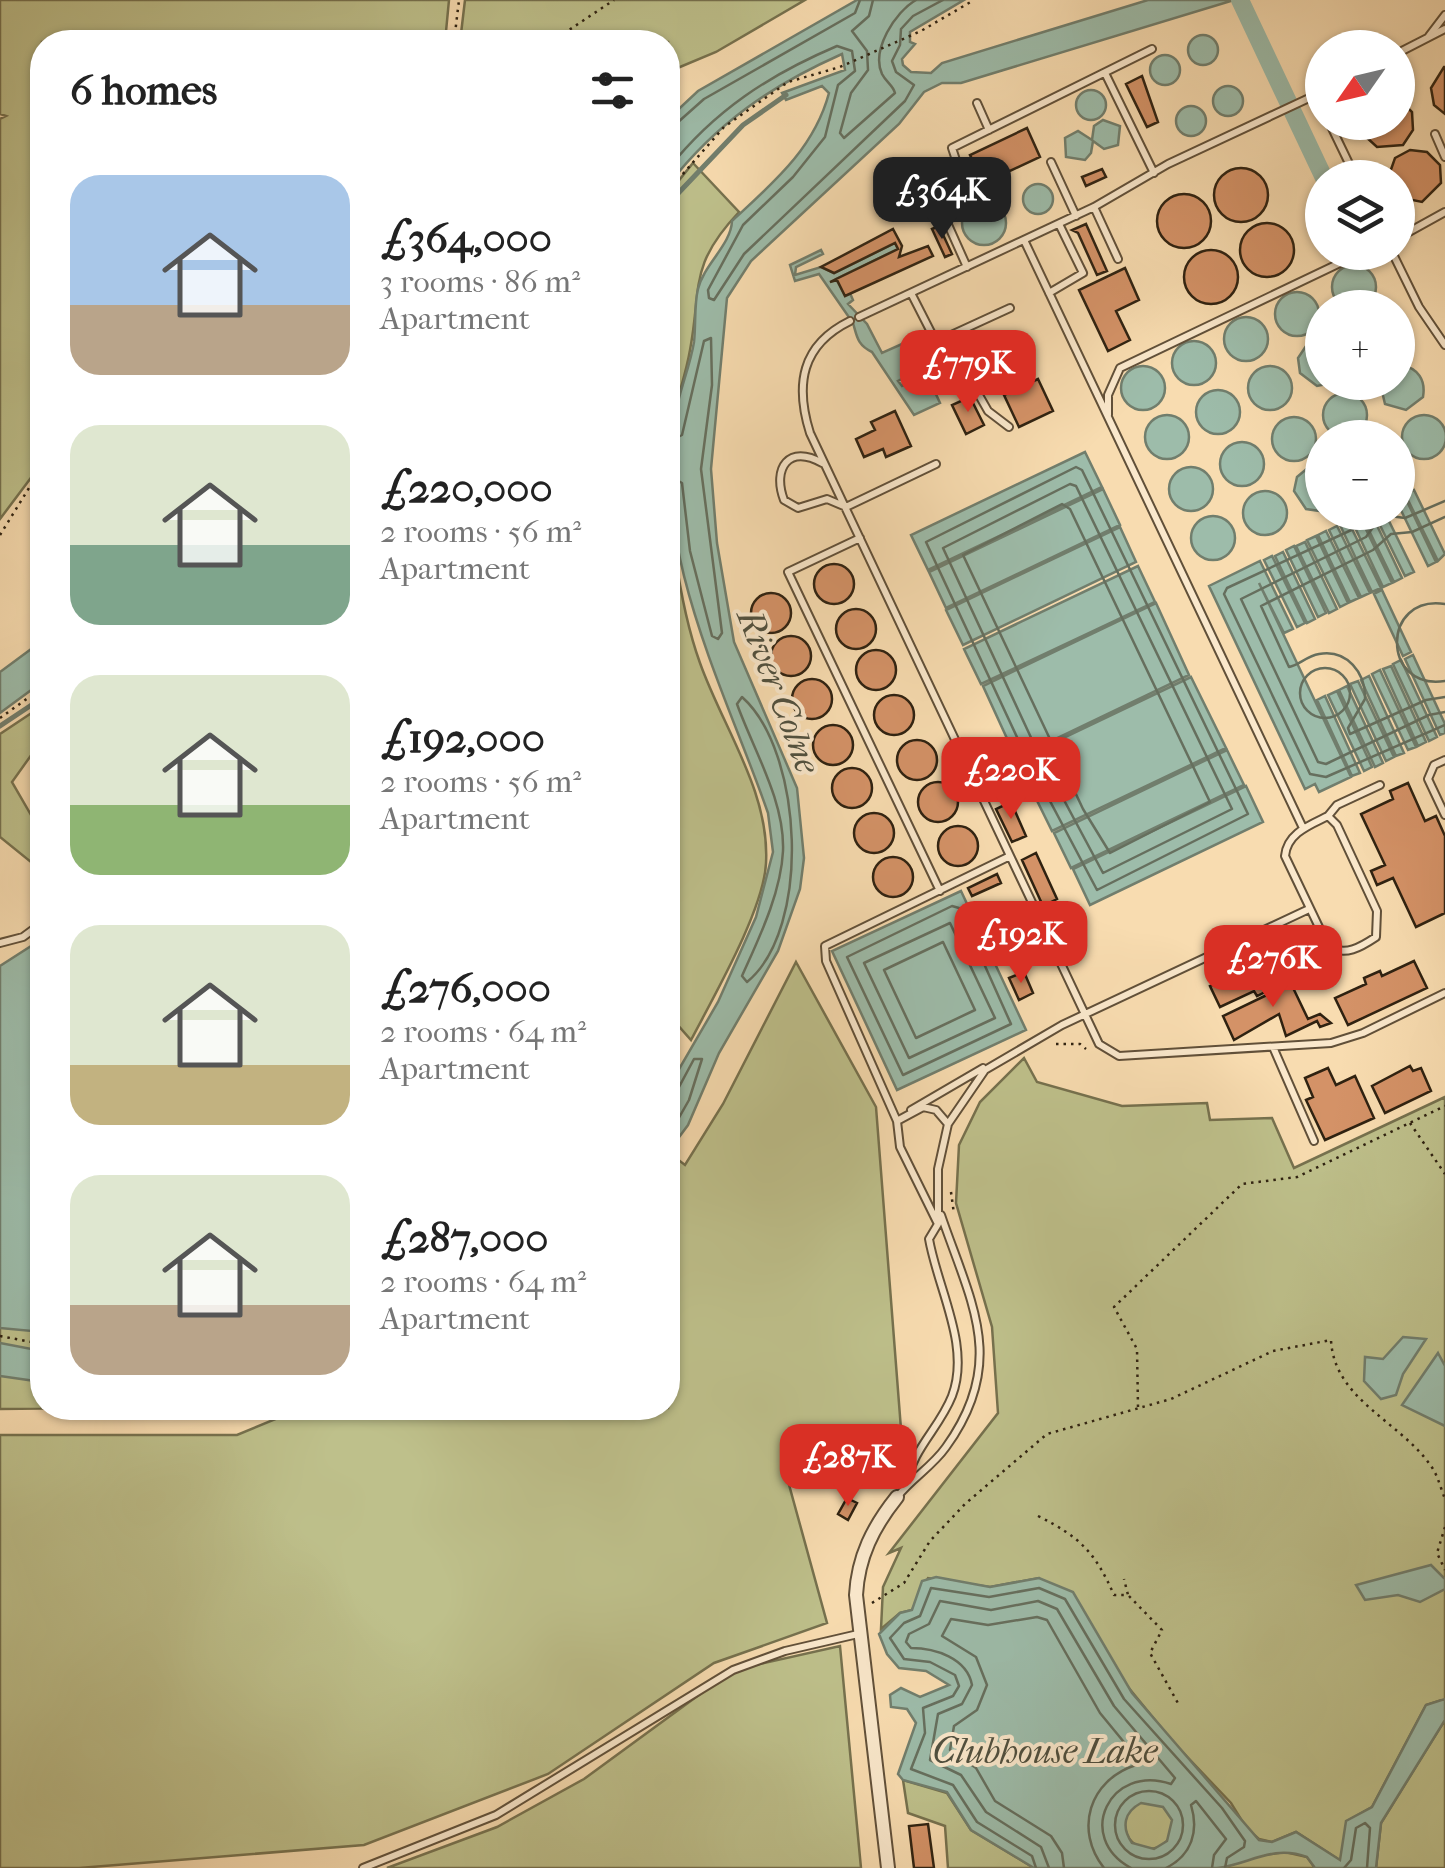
<!DOCTYPE html>
<meta charset="utf-8">
<style>
:root{--surface:#fff;--page:#f2f2f2;--text:#222;--muted:#767676;--accent:#d93025}
body{margin:0;font-family:"IM FELL French Canon",serif;background:var(--page);color:var(--text);height:100vh;display:flex;flex-direction:column;font-size:38px;white-space:nowrap}
*{box-sizing:border-box;margin:0}
p{font-size:32px;color:var(--muted)}
.icon{flex:none;width:55px;height:55px;fill:none;stroke:currentColor;stroke-width:2;stroke-linecap:round;stroke-linejoin:round}
.map{position:relative;flex:1;overflow:hidden}
.details{position:absolute;left:30px;top:30px;width:650px;height:1390px;display:flex;flex-direction:column;background:var(--surface);border-radius:40px;box-shadow:0 2px 8px #0004}
.details>*{flex:none}
.needle{width:65px;rotate:236deg}
.controls{position:absolute;left:1305px;top:30px;display:grid;gap:20px}
.controls a{display:grid;place-items:center;width:110px;height:110px;border-radius:50%;background:var(--surface);box-shadow:0 2px 8px #0004;font-size:50px}
.price{position:absolute;translate:-50% -85px;padding:0 22px;border-radius:20px;background:var(--accent);color:#fff;font-size:32px;line-height:65px;filter:drop-shadow(0 2px 5px #0008)}
.price::after{content:'';position:absolute;left:50%;top:60px;width:30px;height:22px;margin-left:-15px;background:inherit;clip-path:polygon(0 0,100% 0,50% 100%)}
.price.active{background:#222;color:#fff}
ul{padding:0;list-style:none}
li{display:flex;align-items:center;gap:30px;height:250px;padding:0 40px}
li span{display:grid;place-items:center;flex:none;width:280px;height:200px;border-radius:30px;color:#555}
li>.icon{margin-inline-start:auto}
span .icon{width:120px;height:120px;fill:#fffc;stroke-width:1}
li b{font-size:42px}
h2{display:flex;justify-content:space-between;align-items:center;height:120px;padding:0 40px;font-size:42px}
.map>svg:first-child{display:block}
.green{fill:#bec08b;stroke:#76714e;stroke-width:2.5}
.water{fill:#9dbcaa;stroke:#717e6d;stroke-width:2.5;fill-rule:evenodd}
.lines{fill:none;stroke-linecap:round;stroke-linejoin:round}
.shore{stroke:#666f5e;stroke-width:2.5}
.stream{stroke:#717e6d;stroke-width:5}
.canal{stroke:#9dbcaa;stroke-width:18}
.building{fill:#d49267;stroke:#2f2211;stroke-width:2.5}
.service-casing{stroke:#615039;stroke-width:10}
.minor-casing{stroke:#615039;stroke-width:16}
.path{stroke:#2f2211;stroke-width:2.5;stroke-dasharray:2.5 5;stroke-linecap:butt}
.service{stroke:#fae8cc;stroke-width:6}
.minor{stroke:#fae8cc;stroke-width:12}
.labels{text-anchor:middle;stroke-width:8;stroke-linejoin:round;paint-order:stroke}
.water-label{font-size:35px;font-style:italic;fill:#50503f;stroke:#fae8cc}
</style>
<div class="map">
<svg width="1445" height="1868" viewBox="0 0 1445 1868">
<rect width="100%" height="100%" fill="#f8dcb0"/>
<filter id="stains"><feTurbulence type="fractalNoise" baseFrequency=".002" numOctaves="4"/><feColorMatrix values="0 0 0 0 .2 0 0 0 0 .09 0 0 0 0 .02 0 0 0 .5 -.17"/></filter>
<radialGradient id="worn" r=".72"><stop offset=".6" stop-color="#630" stop-opacity="0"/><stop offset="1" stop-color="#630" stop-opacity=".3"/></radialGradient>
<path class="green" d="M0 0H449L445 42H42V463L0 519V119L6 116 0 114Z
M465 0H805L716 52 668 72V42H460Z
M693 163 739 212C688 266 702 287 690 350 685 380 673 408 669 439 663 498 680 608 700 663 723 728 770 792 766 863 764 909 715 994 691 1040L668 1014V194Z
M42 706V740L12 782 42 834V871L0 837V734Z
M796 962 876 1107 902 1442 788 1481 827 1623 714 1663 548 1774 364 1845 79 1868H0V1435H237L302 1408H668V1152L685 1165 723 1104Z
M1024 1058 1037 1082 1122 1106 1207 1103 1210 1120 1272 1118 1294 1168 1445 1097V1699L1426 1705 1372 1807 1347 1821 1341 1861 1296 1832 1272 1842 1259 1839 1247 1829 1231 1803 1173 1742 1039 1578 990 1587 928 1578 912 1610 900 1613 881 1629 883 1587 901 1548 889 1553 998 1413 992 1327 956 1203 959 1145 980 1102Z
M42 1313V1408H82L0 1409V1325Z
M840 1646 861 1868H387L497 1827 584 1779 733 1670Z
M1445 1720V1868H1376L1381 1823Z
M903 1780 947 1793 971 1830 1034 1868H948L945 1826 908 1813Z
M1125 1825a24 24 0 1 1 48 0a24 24 0 1 1-48 0Z
M1285 1852 1307 1857 1315 1868H1217L1243 1858Z"/>
<path class="water" d="M857 0H964L910 32V42L915 44 902 59 903 65 911 72 931 73 942 63 1148 0H1234L961 83H942L924 92 899 124 751 261 727 298 711 469 717 543 734 642 797 788 804 858 800 889 778 951 719 1053 688 1125 668 1152V1088L718 1002 756 917 773 852 768 813C726 692 649 547 675 416 679 391 690 367 694 342 696 325 694 305 698 289 704 264 731 245 732 221 773 183 814 149 829 93L822 86 786 100 782 93 845 70 842 54C770 86 717 123 668 185V119L698 91Z
M1188 50a15 15 0 1 1 30 0a15 15 0 1 1-30 0Z
M1150 70a15 15 0 1 1 30 0a15 15 0 1 1-30 0Z
M1213 101a15 15 0 1 1 30 0a15 15 0 1 1-30 0Z
M1076 105a15 15 0 1 1 30 0a15 15 0 1 1-30 0Z
M1176 121a15 15 0 1 1 30 0a15 15 0 1 1-30 0Z
M1103 120 1120 126 1118 145 1104 149 1093 141 1091 153 1085 160 1066 157 1065 138 1078 131 1092 140 1094 126Z
M1023 199a15 15 0 1 1 30 0a15 15 0 1 1-30 0Z
M962 223a22 22 0 1 1 44 0a22 22 0 1 1-44 0Z
M895 243 898 249 836 279 845 295 850 293 853 300 848 304 867 324 882 353 911 340 924 368 898 381 902 386 927 375 940 403 914 415 872 352C857 345 857 336 853 323L819 274 795 281 790 265 821 250 823 254 796 267 795 275 821 267 834 273Z
M1332 287a22 22 0 1 1 44 0a22 22 0 1 1-44 0Z
M1275 314a22 22 0 1 1 44 0a22 22 0 1 1-44 0Z
M1224 339a22 22 0 1 1 44 0a22 22 0 1 1-44 0Z
M1172 363a22 22 0 1 1 44 0a22 22 0 1 1-44 0Z
M1322 341V382L1332 383 1317 386 1300 373 1298 358 1306 346Z
M1401 365C1418 368 1426 380 1423 397L1406 410 1385 404 1380 383 1398 382V366Z
M1121 388a22 22 0 1 1 44 0a22 22 0 1 1-44 0Z
M1248 388a22 22 0 1 1 44 0a22 22 0 1 1-44 0Z
M1196 412a22 22 0 1 1 44 0a22 22 0 1 1-44 0Z
M1323 415a22 22 0 1 1 44 0a22 22 0 1 1-44 0Z
M1145 437a22 22 0 1 1 44 0a22 22 0 1 1-44 0Z
M1402 437a22 22 0 1 1 44 0a22 22 0 1 1-44 0Z
M1272 439a22 22 0 1 1 44 0a22 22 0 1 1-44 0Z
M1220 464a22 22 0 1 1 44 0a22 22 0 1 1-44 0Z
M1085 452 1102 487 928 570 911 535Z
M1169 489a22 22 0 1 1 44 0a22 22 0 1 1-44 0Z
M1309 467H1322L1320 511 1306 509 1294 491 1297 477Z
M1103 489 1120 525 946 608 929 572Z
M1414 490 1445 554 1438 561 1405 494Z
M1243 513a22 22 0 1 1 44 0a22 22 0 1 1-44 0Z
M1404 495 1436 562 1428 566 1398 504Z
M1371 513 1402 578 1394 582 1361 514Z
M1374 513H1385L1414 572 1405 576Z
M1359 515 1392 583 1383 587 1351 519Z
M1191 538a22 22 0 1 1 44 0a22 22 0 1 1-44 0Z
M1348 521 1381 588 1372 592 1340 525Z
M1337 526 1370 593 1361 597 1329 530Z
M1120 527 1136 562 963 645 946 610Z
M1326 531 1359 598 1350 602 1318 535Z
M1316 536 1348 603 1340 607 1307 540Z
M1305 542 1337 609 1329 613 1296 546Z
M1294 546 1326 613 1318 617 1286 550Z
M1283 552 1315 619 1307 623 1275 556Z
M1272 556 1305 623 1297 627 1264 560Z
M1260 561 1293 629 1284 633 1259 583 1351 777 1319 792 1315 784 1305 789 1209 586Z
M1138 566 1155 602 981 684 964 649Z
M1382 590 1411 652 1403 656 1374 594Z
M1156 603 1189 675 1016 758 983 686Z
M42 641V682L0 713V672Z
M1413 655 1445 724V733L1440 735 1405 659Z
M1401 660 1437 737 1429 741 1393 664Z
M1391 666 1426 742 1418 746 1383 669Z
M1380 670 1416 747 1408 750 1372 674Z
M1369 676 1404 753 1396 756 1361 680Z
M1191 677 1226 748 1052 831 1017 760Z
M1358 681 1394 757 1386 761 1350 684Z
M1347 686 1383 763 1375 767 1339 690Z
M1337 691 1372 767 1364 771 1328 695Z
M1325 696 1360 773 1352 776 1317 700Z
M1227 750 1244 785 1071 868 1054 833Z
M1246 786 1263 822 1090 905 1073 869Z
M961 891 1026 1030 897 1090 832 951Z
M42 939V1332L0 1328V966Z
M1403 1337 1426 1339 1403 1374 1396 1395 1381 1399 1364 1381 1365 1357 1383 1359Z
M0 1343 42 1351V1382L0 1376Z
M1438 1353 1445 1366V1426L1402 1405Z
M1431 1565 1445 1579V1589L1420 1602 1398 1595 1365 1600 1356 1585Z
M936 1577 990 1587 1039 1578 1073 1592 1132 1693 1259 1840 1272 1842 1296 1832 1340 1860 1346 1821 1372 1807 1426 1705 1445 1699V1720L1381 1823 1376 1868H1315L1307 1857C1272 1844 1248 1865 1217 1868H1034L971 1830 947 1792 903 1780 898 1774 916 1723 907 1709 891 1707 890 1695 901 1688 920 1697 949 1685 926 1671 899 1668 887 1654 879 1634 900 1613 912 1610 922 1581ZM1141 1803 1163 1807 1172 1820 1167 1841 1154 1849 1132 1843C1121 1827 1124 1812 1141 1803Z"/>
<g class="lines">
<path class="shore" d="M873 0 869 16 852 31 867 51 868 70 851 93 840 133 844 138 895 93C893 85 886 82 882 74 871 50 895 12 916 0
M668 125 677 123 704 99 855 13 860 0
M668 169C715 110 769 75 837 46L852 51 855 71 838 85 825 137 793 177 743 225 708 290 709 298 714 300 744 254 905 101 914 85 896 72 892 61 900 45 901 29 913 16 943 0
M668 442 682 435 704 341 711 338 712 385 701 469 722 633 718 639 712 636 690 551 682 483 668 475
M1076 467 1082 470 1248 814 1097 890 1023 750 926 542Z
M1070 484 1076 486 1232 809 1103 873 1034 744 943 548Z
M1445 501 1405 518 1382 515 1366 537 1241 599 1318 762 1326 764 1429 715 1445 712
M1062 504 1070 509 1210 802 1110 853 1083 809 963 555Z
M1367 512 1360 526 1227 588 1224 594 1310 774 1326 777 1445 725
M1445 517 1412 532 1391 534 1373 550 1261 606 1289 667C1299 665 1307 656 1319 654 1347 649 1366 673 1365 699L1348 728 1350 734 1426 700 1445 697
M1445 604C1381 594 1381 691 1445 681
M1300 693a25 25 0 1 1 50 0a25 25 0 1 1-50 0Z
M742 697C803 751 812 929 747 982L742 976C759 938 781 893 783 851 785 801 753 749 737 704Z
M952 906 959 908 1011 1024 903 1075 847 957Z
M950 923 995 1018 909 1058 864 963Z
M943 942 975 1010 916 1038 884 970Z
M668 1090 679 1087 694 1059H702L689 1100 668 1137
M1115 1825a34 34 0 1 1 68 0a34 34 0 1 1-68 0Z
M1036 1868 1032 1856 977 1822 953 1785 911 1769 925 1733 923 1708 953 1696 959 1686 955 1675 930 1662 904 1659 890 1638 904 1623 920 1616 931 1588 989 1597 1039 1588 1065 1599 1124 1699 1222 1808 1245 1841 1244 1847 1227 1858 1225 1868
M1049 1868 1041 1847 986 1812 961 1775 930 1760 938 1714 962 1704 972 1685C967 1658 935 1648 911 1648L906 1642 909 1634 929 1624 940 1601 991 1610 1038 1601 1057 1609 1114 1706 1175 1778 1171 1784C1110 1763 1074 1837 1131 1868
M1064 1868 1062 1853 1051 1836 995 1801 976 1768 950 1750 954 1726 977 1710 987 1685 976 1657 942 1636 951 1619 988 1625 1037 1617 1047 1620 1100 1713 1137 1758 1136 1765C1089 1780 1074 1830 1104 1868
M1166 1868C1192 1855 1199 1831 1191 1805L1196 1801 1226 1839 1214 1855 1212 1868
M1344 1868 1351 1860 1356 1828 1365 1823 1370 1828 1367 1868"/>
<path class="stream" d="M668 204 743 125 786 95
M0 726 42 698"/>
<path class="canal" d="M1240 0 1324 178"/>
</g>
<path class="building" d="M1444 67H1445V114L1434 105 1431 88Z
M1142 76 1158 122 1147 127 1126 84Z
M1398 98 1412 112 1413 130 1403 145 1377 147 1365 136 1361 122H1398Z
M1027 128 1040 157 984 183 970 155Z
M1410 150 1427 152 1440 165 1441 183 1422 202 1398 197V178H1388L1395 158Z
M1214 195a27 27 0 1 1 54 0a27 27 0 1 1-54 0Z
M1102 169 1106 177 1086 186 1082 177Z
M919 189 926 205 893 220 885 205Z
M1157 221a27 27 0 1 1 54 0a27 27 0 1 1-54 0Z
M1240 250a27 27 0 1 1 54 0a27 27 0 1 1-54 0Z
M1086 224 1107 271 1097 275 1078 233 1072 230Z
M939 226 952 254 945 257 932 229Z
M893 229 902 246 899 257 928 246 933 256 845 296 837 280 830 282 898 249 895 243 834 273 821 267Z
M1184 277a27 27 0 1 1 54 0a27 27 0 1 1-54 0Z
M1125 268 1139 300 1116 311 1130 340 1108 351 1079 290Z
M1038 379 1053 411 1019 427 1004 395Z
M970 397 984 425 966 434 952 405Z
M895 411 911 446 886 457 883 449 864 457 856 439 875 430 871 422Z
M814 584a20 20 0 1 1 40 0a20 20 0 1 1-40 0Z
M751 613a20 20 0 1 1 40 0a20 20 0 1 1-40 0Z
M836 629a20 20 0 1 1 40 0a20 20 0 1 1-40 0Z
M771 656a20 20 0 1 1 40 0a20 20 0 1 1-40 0Z
M856 670a20 20 0 1 1 40 0a20 20 0 1 1-40 0Z
M792 699a20 20 0 1 1 40 0a20 20 0 1 1-40 0Z
M874 715a20 20 0 1 1 40 0a20 20 0 1 1-40 0Z
M813 745a20 20 0 1 1 40 0a20 20 0 1 1-40 0Z
M897 760a20 20 0 1 1 40 0a20 20 0 1 1-40 0Z
M832 788a20 20 0 1 1 40 0a20 20 0 1 1-40 0Z
M918 802a20 20 0 1 1 40 0a20 20 0 1 1-40 0Z
M1408 783 1425 821 1436 816 1445 836V913L1416 927 1393 878 1377 885 1371 871 1385 865 1361 814 1393 799 1390 791Z
M1011 802 1026 836 1012 842 996 809Z
M854 833a20 20 0 1 1 40 0a20 20 0 1 1-40 0Z
M938 846a20 20 0 1 1 40 0a20 20 0 1 1-40 0Z
M1036 853 1057 899 1043 906 1022 860Z
M873 877a20 20 0 1 1 40 0a20 20 0 1 1-40 0Z
M997 874 1001 883 972 896 968 888Z
M993 909 1001 926 987 933 978 915Z
M1027 934 1034 948 1012 959 1005 944Z
M1414 961 1427 988 1348 1025 1335 998 1366 984 1364 978 1380 971 1382 976Z
M1284 969 1308 1019 1320 1014 1331 1023 1320 1027 1317 1021 1286 1036 1279 1014 1234 1040 1223 1016 1271 993 1264 979Z
M1244 970 1249 983 1261 978 1267 991 1257 996 1254 991 1220 1007 1210 986Z
M1024 972 1033 993 1019 1000 1009 978Z
M1410 1066 1413 1071 1421 1068 1431 1091 1385 1113 1372 1086Z
M1328 1068 1336 1085 1355 1076 1374 1118 1325 1140 1306 1100 1313 1097 1305 1078Z
M847 1498 857 1503 848 1520 838 1514Z
M928 1824 934 1868H914L909 1826Z"/>
<g class="lines">
<defs>
<path id="service" d="M1429 36 1445 15
M1398 53 1445 29
M1105 73 1154 173
M1315 95 1322 110
M977 103 989 130
M1329 122 1356 178
M1435 134 1445 157
M1051 162 1076 216
M1094 207 1118 259
M1398 238 1445 212
M1024 240 1303 828
M1392 252 1419 307 1445 345
M967 267 941 209 963 181 952 148 1152 49
M911 293 936 342 1010 308
M1049 293 1083 273 1059 224
M859 317 1094 207 1168 164 1322 92
M850 321C801 345 795 385 810 433L1099 1044 1119 1056 1331 1043 1363 1033 1445 993
M938 343 951 346 988 411 1009 427
M1108 415V395L1120 368 1363 252
M822 463C789 444 772 468 784 500L798 508 827 499 846 507 936 464
M860 538 788 572 940 891
M1445 760 1434 765 1428 779 1445 815
M1328 816 1337 825 1377 911 1376 937C1361 947 1345 957 1328 946L1285 856C1287 833 1310 825 1328 816Z
M1328 816 1337 805 1380 785
M0 943 23 937 42 923
M1273 1047 1314 1141
M911 1110 983 1068
M897 1121 923 1107 936 1110 948 1124
M938 1223V1169L948 1124 985 1070 1062 1025 1309 909
M907 1484C912 1449 939 1429 952 1396 971 1346 938 1290 929 1239L938 1224 900 1147 897 1121 826 961 825 946 1010 856
M898 1496C912 1478 932 1467 946 1447 1008 1361 971 1303 941 1215
M363 1868 496 1815 733 1670 785 1651 858 1634"/>
<path id="minor" d="M888 1868 856 1595C858 1557 873 1527 897 1497"/>
</defs>
<use href="#service" class="service-casing"/>
<use href="#minor" class="minor-casing"/>
<path class="path" d="M454 42 459 0
M551 42 614 0
M668 191 724 127 788 82 840 67 921 31 974 0
M0 535 42 467
M0 718 42 688
M1056 1044H1080L1086 1049
M1410 1123 1445 1174
M951 1192 954 1214
M0 1336 42 1344
M1138 1407 1137 1349 1114 1307 1242 1184 1297 1177 1445 1106
M1038 1516C1080 1537 1095 1552 1114 1595H1128L1124 1579
M1445 1527 1437 1553 1445 1570
M1129 1596 1162 1630 1150 1653 1179 1705
M872 1603 904 1583 930 1541 965 1504 1047 1434 1171 1399 1273 1351 1331 1340C1334 1401 1403 1422 1433 1469 1438 1477 1441 1489 1445 1499"/>
<use href="#service" class="service"/>
<use href="#minor" class="minor"/>
</g>
<g class="labels">
<g class="water-label">
<text transform="translate(779 691) rotate(69)" y="12">River Colne</text>
<text x="1045" y="1763">Clubhouse Lake</text>
</g>
</g>
<rect width="100%" height="100%" filter="url(#stains)"/>
<rect width="100%" height="100%" fill="url(#worn)"/>
</svg>
<div class="controls">
<a><svg class="needle" viewBox="-14 -14 28 28"><path d="M0-13l5 13h-10z" fill="#e53935"/><path d="M0 13l5-13h-10z" fill="#767676"/></svg></a>
<a><svg class="icon" aria-label="layers" viewBox="0 0 24 24"><path d="M12 4l9 5-9 5-9-5zM3 14l9 5 9-5"/></svg></a>
<a>+</a>
<a>−</a>
</div>
<b class="price active" style="left:942px;top:242px">£364K</b>
<b class="price" style="left:968px;top:415px">£779K</b>
<b class="price" style="left:1011px;top:822px">£220K</b>
<b class="price" style="left:1021px;top:986px">£192K</b>
<b class="price" style="left:1273px;top:1010px">£276K</b>
<b class="price" style="left:848px;top:1509px">£287K</b>
<section class="details">
<h2>6 homes<svg class="icon" aria-label="filters" viewBox="0 0 24 24"><path d="M4 7h16M4 17h16"/><circle cx="9" cy="7" r="2"/><circle cx="15" cy="17" r="2"/></svg></h2>
<ul>
<li><span style="background:linear-gradient(#a9c7e8 65%,#b9a48a 0)"><svg class="icon" aria-label="home" viewBox="0 0 24 24"><path d="M3 11l9-7 9 7M6 9v11h12V9"/></svg></span><div><b>£364,000</b><p>3 rooms · 86 m²</p><p>Apartment</p></div></li>
<li><span style="background:linear-gradient(#dfe7d0 60%,#7fa58c 0)"><svg class="icon" aria-label="home" viewBox="0 0 24 24"><path d="M3 11l9-7 9 7M6 9v11h12V9"/></svg></span><div><b>£220,000</b><p>2 rooms · 56 m²</p><p>Apartment</p></div></li>
<li><span style="background:linear-gradient(#dfe7d0 65%,#8fb573 0)"><svg class="icon" aria-label="home" viewBox="0 0 24 24"><path d="M3 11l9-7 9 7M6 9v11h12V9"/></svg></span><div><b>£192,000</b><p>2 rooms · 56 m²</p><p>Apartment</p></div></li>
<li><span style="background:linear-gradient(#dfe7d0 70%,#c2b280 0)"><svg class="icon" aria-label="home" viewBox="0 0 24 24"><path d="M3 11l9-7 9 7M6 9v11h12V9"/></svg></span><div><b>£276,000</b><p>2 rooms · 64 m²</p><p>Apartment</p></div></li>
<li><span style="background:linear-gradient(#dfe7d0 65%,#b9a48a 0)"><svg class="icon" aria-label="home" viewBox="0 0 24 24"><path d="M3 11l9-7 9 7M6 9v11h12V9"/></svg></span><div><b>£287,000</b><p>2 rooms · 64 m²</p><p>Apartment</p></div></li>
</ul>
</section>
</div>
